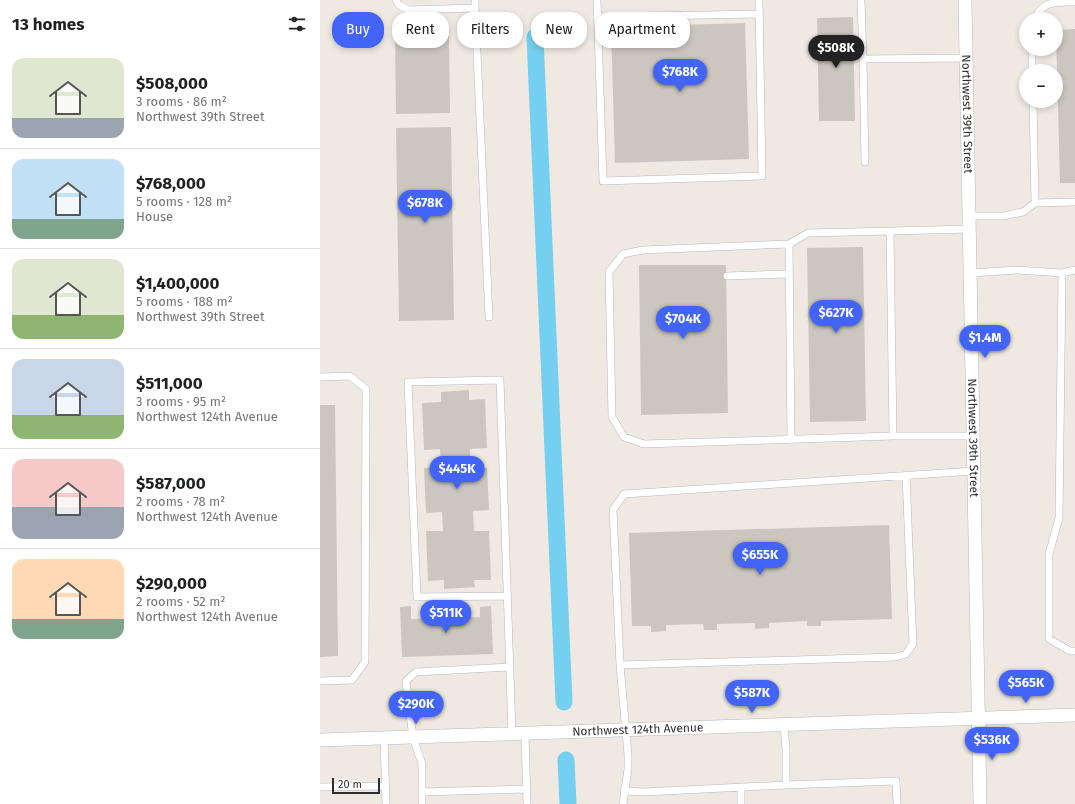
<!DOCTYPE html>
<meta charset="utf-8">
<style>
:root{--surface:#fff;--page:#f6f6f6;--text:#202124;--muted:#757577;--line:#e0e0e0;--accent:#4264fb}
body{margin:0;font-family:"Fira Sans",sans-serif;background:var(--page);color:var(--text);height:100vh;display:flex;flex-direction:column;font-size:15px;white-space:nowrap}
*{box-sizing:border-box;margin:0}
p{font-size:13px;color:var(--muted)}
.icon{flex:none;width:22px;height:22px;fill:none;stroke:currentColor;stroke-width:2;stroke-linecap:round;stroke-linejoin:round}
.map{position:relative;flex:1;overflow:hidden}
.details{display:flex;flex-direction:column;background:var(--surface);width:320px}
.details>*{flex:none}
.hud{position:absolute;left:12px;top:12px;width:380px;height:36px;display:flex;gap:8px}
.controls{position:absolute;left:699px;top:12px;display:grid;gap:8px}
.controls a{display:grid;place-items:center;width:44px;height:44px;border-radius:50%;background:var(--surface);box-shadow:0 2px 6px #0003;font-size:20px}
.scale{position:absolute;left:12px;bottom:10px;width:48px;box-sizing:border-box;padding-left:4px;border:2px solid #2e2e2e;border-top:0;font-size:11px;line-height:14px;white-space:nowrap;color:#2e2e2e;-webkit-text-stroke:3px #fff;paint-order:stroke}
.price{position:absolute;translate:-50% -34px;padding:0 9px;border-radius:14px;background:var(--accent);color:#fff;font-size:13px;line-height:26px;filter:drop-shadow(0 1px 2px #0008)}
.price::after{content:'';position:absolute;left:50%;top:24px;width:12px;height:9px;margin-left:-6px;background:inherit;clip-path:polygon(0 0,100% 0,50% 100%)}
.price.selected{background:#222;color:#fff}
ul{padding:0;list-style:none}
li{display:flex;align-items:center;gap:12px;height:100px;padding:0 12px}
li+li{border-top:1px solid var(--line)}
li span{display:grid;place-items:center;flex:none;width:112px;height:80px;border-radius:12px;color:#555}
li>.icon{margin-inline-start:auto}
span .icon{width:48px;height:48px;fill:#fffc;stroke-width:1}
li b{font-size:17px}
h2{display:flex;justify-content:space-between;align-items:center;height:48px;padding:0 12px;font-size:17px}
.tag{padding:0 14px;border-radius:16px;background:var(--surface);box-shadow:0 2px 6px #0003;font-size:14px;line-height:36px}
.tag.selected{background:var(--accent);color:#fff}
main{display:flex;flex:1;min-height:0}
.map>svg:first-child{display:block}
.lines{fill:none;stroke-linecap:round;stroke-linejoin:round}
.canal{stroke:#75cff0;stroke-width:17}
.building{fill:#cbc7bf}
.service-casing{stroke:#b4b7c1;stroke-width:8}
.minor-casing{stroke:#b4b7c1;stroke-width:14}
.service{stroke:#fff;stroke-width:7}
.minor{stroke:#fff;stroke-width:13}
.labels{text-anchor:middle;stroke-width:3;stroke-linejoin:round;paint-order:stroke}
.street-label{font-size:12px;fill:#2e2e2e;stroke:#fff}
</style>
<main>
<section class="details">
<h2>13 homes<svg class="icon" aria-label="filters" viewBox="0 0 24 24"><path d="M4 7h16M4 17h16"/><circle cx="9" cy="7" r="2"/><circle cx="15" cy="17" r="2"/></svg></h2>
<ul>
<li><span style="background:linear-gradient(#dfe7d0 75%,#9aa5b1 0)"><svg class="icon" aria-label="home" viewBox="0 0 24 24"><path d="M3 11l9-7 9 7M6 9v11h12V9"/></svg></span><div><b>$508,000</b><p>3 rooms · 86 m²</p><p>Northwest 39th Street</p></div></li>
<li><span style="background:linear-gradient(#bfe0f5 75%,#7fa58c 0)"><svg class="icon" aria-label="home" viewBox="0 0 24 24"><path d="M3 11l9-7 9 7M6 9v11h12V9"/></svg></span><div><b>$768,000</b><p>5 rooms · 128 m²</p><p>House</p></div></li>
<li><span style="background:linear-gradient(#dfe7d0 70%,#8fb573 0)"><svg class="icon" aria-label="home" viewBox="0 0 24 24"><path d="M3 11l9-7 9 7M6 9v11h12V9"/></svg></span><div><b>$1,400,000</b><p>5 rooms · 188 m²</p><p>Northwest 39th Street</p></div></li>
<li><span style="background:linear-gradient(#c9d6e8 70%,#8fb573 0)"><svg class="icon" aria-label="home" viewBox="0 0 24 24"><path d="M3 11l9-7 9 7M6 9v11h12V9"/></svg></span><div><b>$511,000</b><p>3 rooms · 95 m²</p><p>Northwest 124th Avenue</p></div></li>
<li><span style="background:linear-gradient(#f6c9c9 60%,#9aa5b1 0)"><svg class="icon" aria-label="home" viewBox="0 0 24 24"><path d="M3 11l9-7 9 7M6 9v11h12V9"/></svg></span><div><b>$587,000</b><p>2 rooms · 78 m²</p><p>Northwest 124th Avenue</p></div></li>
<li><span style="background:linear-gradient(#ffd9b3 75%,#7fa58c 0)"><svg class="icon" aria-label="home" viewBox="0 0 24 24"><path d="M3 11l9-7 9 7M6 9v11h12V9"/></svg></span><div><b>$290,000</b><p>2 rooms · 52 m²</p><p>Northwest 124th Avenue</p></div></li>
</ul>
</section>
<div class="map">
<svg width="755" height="804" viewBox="0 0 755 804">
<rect width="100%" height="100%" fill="#efe9e1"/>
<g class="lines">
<path class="canal" d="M215 37 244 702
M246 760 248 804"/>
</g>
<path class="building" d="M533 17 535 121H499L497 18Z
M425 23 429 159 295 163 291 27Z
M755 29V183H740L736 30Z
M129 36 130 113 76 114 75 37Z
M131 127 134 320 79 321 76 128Z
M543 247 546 421 490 422 487 248Z
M319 265H406L408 413 321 415Z
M149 390V400L165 399 167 448 150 449 151 469 167 468 169 510 153 511 154 531H169L171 580H154L155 587 124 589V580L108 581 106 531H123L122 512 106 513 104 468 121 467 120 449 104 450 102 403 121 402V392Z
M0 405H15L18 656 0 657Z
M569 525 572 619 501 621V626H487V621L449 623V628L435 629V623L397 624V630H384L383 624 346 625V631L331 632V626H312L309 533Z
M91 606V619L124 618V608L134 607 135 618 160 617V607L171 606 173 654 82 657 80 607Z"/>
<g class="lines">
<defs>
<path id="service" d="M76 0 79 5 89 10 155 8V0
M277 0 283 181 442 176 439 0
M541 0 543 59 647 58
M155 8 169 317
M277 17 439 14
M715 19C722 0 738 2 755 2
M712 49V71
M543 59 545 162
M713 101 715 203
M649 216H683L703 212 715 203 755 202
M650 229 570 231 573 436H654
M570 231 488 233 469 244 323 250 303 254 289 272 292 417 304 437 324 444 573 436
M469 244 471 439
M651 273 697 270 742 273 755 270
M742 273 739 518 729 554V639L750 651H755
M407 276 469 274
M0 377 30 376 46 389 45 662 32 680 0 681
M188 596 97 597 88 382 180 380 192 734
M300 665 576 657 586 654 593 644 586 475
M205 733 207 804
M64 738 66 804
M466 785 576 781 577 804
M0 787 65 786
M421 787V804
M304 791 324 792 466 785V749L464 725
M102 792 206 789
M102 804V764L93 738 86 681 96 672 190 667
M303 804 308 769V755L300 665 293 510 304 494 654 471"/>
<g id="minor">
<path id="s1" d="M645 0 660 804"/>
<path id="s2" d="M0 740 755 715"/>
</g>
</defs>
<use href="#service" class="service-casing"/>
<use href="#minor" class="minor-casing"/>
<use href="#service" class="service"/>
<use href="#minor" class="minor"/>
</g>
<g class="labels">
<g class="street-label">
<text dy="4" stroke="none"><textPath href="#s1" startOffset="114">Northwest 39th Street</textPath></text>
<text dy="4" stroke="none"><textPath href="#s1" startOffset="438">Northwest 39th Street</textPath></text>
<text dy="4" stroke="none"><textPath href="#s2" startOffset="318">Northwest 124th Avenue</textPath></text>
</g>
</g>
</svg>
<div class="controls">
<a>+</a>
<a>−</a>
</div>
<div class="scale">20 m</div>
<b class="price selected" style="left:516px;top:69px">$508K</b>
<b class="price" style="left:360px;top:93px">$768K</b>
<b class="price" style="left:105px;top:224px">$678K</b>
<b class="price" style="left:516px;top:334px">$627K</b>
<b class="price" style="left:363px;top:340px">$704K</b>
<b class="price" style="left:665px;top:359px">$1.4M</b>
<b class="price" style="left:137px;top:490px">$445K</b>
<b class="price" style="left:440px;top:576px">$655K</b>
<b class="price" style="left:126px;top:634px">$511K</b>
<b class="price" style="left:706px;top:704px">$565K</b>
<b class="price" style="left:432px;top:714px">$587K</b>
<b class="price" style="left:96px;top:725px">$290K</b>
<b class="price" style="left:672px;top:761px">$536K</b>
<div class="hud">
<a class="tag selected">Buy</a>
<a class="tag">Rent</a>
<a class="tag">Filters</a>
<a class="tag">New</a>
<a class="tag">Apartment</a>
</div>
</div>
</main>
